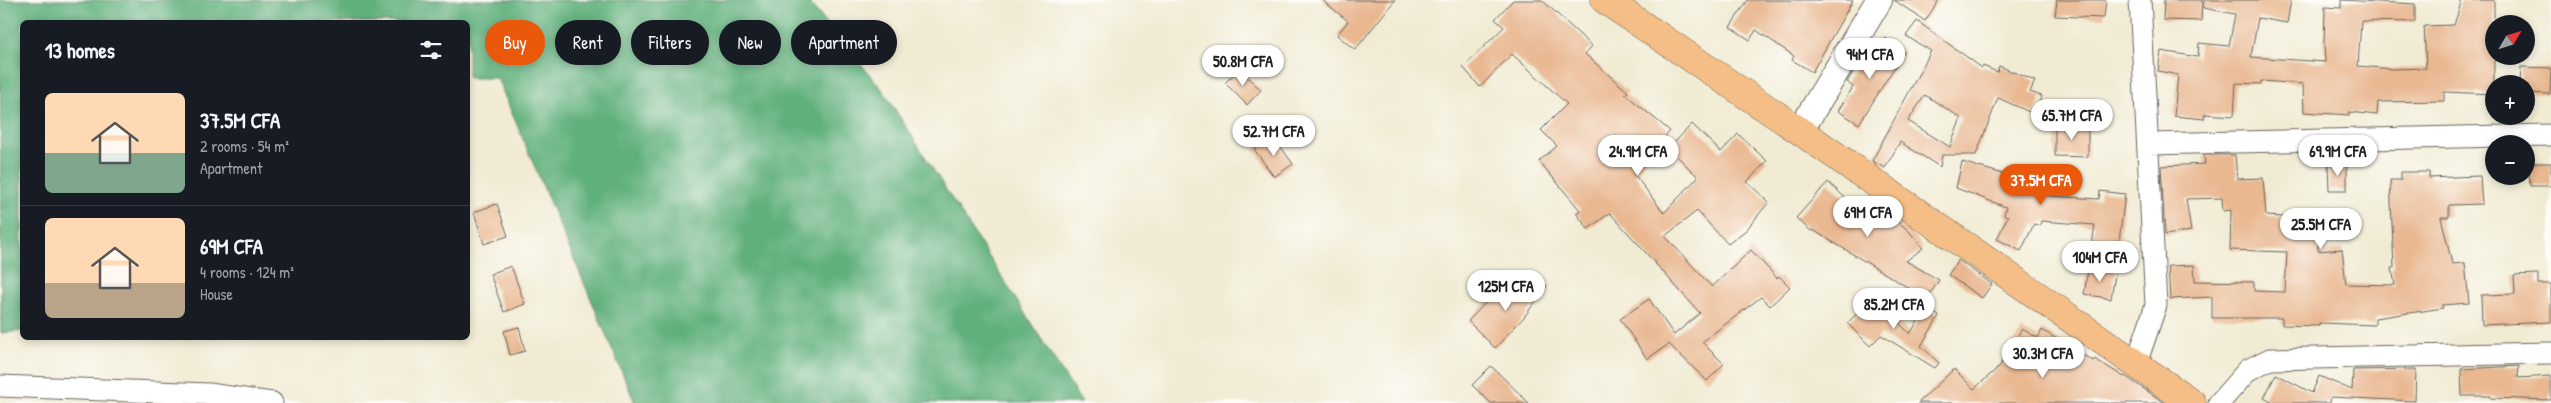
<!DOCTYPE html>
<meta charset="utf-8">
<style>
:root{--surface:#171b24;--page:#20242c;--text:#f1f3f6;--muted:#9ea1a6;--line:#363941;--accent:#ea580c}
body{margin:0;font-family:"Patrick Hand",sans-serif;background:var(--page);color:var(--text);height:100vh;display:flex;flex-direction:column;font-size:19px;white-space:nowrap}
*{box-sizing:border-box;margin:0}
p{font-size:16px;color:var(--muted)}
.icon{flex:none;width:28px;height:28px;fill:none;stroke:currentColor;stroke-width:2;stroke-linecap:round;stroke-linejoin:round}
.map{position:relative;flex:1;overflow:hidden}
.sheet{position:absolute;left:20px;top:20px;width:450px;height:320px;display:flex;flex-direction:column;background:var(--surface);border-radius:8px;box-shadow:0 2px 8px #0003}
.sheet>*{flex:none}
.banner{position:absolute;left:485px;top:20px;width:475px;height:45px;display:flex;gap:10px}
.needle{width:32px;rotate:52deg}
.tools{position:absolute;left:2485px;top:15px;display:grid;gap:10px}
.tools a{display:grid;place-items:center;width:50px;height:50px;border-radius:50%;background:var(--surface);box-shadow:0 2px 8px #0003;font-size:25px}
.price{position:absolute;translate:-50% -42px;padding:0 11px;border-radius:18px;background:#fff;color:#222;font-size:16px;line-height:32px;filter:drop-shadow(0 1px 2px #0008)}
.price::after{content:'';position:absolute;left:50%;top:30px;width:15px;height:11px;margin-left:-8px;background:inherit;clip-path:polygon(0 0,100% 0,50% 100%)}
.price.active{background:var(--accent);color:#fff}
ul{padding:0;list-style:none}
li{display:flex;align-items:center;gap:15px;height:125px;padding:0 25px}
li+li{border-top:1px solid var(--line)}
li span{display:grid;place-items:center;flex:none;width:140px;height:100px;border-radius:8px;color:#555}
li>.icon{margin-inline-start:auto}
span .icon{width:60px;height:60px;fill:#fffc;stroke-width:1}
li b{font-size:21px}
h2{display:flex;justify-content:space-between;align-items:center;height:60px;padding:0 25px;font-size:21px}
.chip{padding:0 18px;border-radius:22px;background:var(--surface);box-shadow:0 2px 8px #0003;font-size:18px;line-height:45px}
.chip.active{background:var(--accent);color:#fff}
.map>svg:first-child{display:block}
.forest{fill:#60b07d;stroke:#3e664c}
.building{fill:#e9b790;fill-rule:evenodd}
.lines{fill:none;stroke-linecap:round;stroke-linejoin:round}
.minor-casing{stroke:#67645c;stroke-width:23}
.tertiary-casing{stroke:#67645c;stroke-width:28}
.trunk-casing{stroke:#67645c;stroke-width:29}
.minor{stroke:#fff;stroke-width:21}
.tertiary{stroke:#fff;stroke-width:26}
.trunk{stroke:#f5be86;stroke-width:28}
</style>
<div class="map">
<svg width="2551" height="403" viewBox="0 0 2551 403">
<rect width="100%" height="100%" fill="#fdfcf7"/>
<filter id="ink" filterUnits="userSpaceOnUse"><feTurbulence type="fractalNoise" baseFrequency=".02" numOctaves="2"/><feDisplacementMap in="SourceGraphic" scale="10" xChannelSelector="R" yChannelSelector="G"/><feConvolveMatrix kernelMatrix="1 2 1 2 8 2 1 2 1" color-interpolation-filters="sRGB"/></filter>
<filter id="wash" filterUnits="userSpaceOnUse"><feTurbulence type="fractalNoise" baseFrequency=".0096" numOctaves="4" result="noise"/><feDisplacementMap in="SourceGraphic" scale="20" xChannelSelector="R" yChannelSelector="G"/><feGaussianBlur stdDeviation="1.12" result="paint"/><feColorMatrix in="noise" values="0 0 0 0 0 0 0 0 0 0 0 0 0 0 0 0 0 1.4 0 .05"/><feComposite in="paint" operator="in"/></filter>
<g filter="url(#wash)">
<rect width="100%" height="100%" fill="#f1ebd3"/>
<path class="forest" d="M0 0H807L882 89 1082 403H635L497 78H468V22H22V331L1 333Z"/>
<g id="blocks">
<path class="building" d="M1322 0H1395L1355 50 1337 35 1348 21Z
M1513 0H1542L1592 46 1585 54 1628 92 1625 94 1670 131 1634 174 1664 213 1698 177 1669 148 1692 124 1721 152 1738 134 1767 161 1747 182 1769 202 1746 230 1728 244 1697 211 1665 236 1712 287 1751 250 1777 278 1779 276 1790 287 1770 306 1761 297 1702 342 1724 364 1707 381 1669 344 1647 359 1620 319 1649 299 1674 335 1700 313 1610 213 1588 229 1576 213 1580 210 1539 161 1557 146 1541 130 1567 104 1512 54 1480 87 1463 67 1504 27 1495 19Z
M1748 0H1853L1812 72 1792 60 1794 56 1756 30 1750 40 1730 27Z
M1894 0H1939L1925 21Z
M2057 0H2106L2104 18 2055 16Z
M2164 0H2202L2201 21 2163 20Z
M2204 0H2291L2287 23 2258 18 2251 57 2325 62 2324 44 2325 7 2341 8V0L2415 4V22L2361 21 2358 66 2393 69 2426 68 2424 26 2454 25 2462 0H2494V94L2444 92V101L2378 102 2377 115 2349 112V115L2304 112 2303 84 2261 81V84L2236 83 2234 116 2205 114 2204 119 2174 116 2178 75 2158 71 2161 51 2198 57 2199 43 2229 46 2235 14 2203 8Z
M1917 21 1982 68 1983 66 1997 72 1999 66 2035 81 2030 92 2042 96 2034 114 1998 98 1976 155H1942L1940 167 1900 142 1885 168 1872 161 1931 51 1906 36ZM1925 95 1961 118 1950 147 1908 121Z
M1886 38 1904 52 1859 124 1838 111 1853 87 1847 82 1863 55 1870 60Z
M2521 67 2551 68 2550 94 2526 93V84H2520Z
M1239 69 1261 90 1247 105 1225 83Z
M2055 125H2088V157L2055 156Z
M1273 136 1293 164 1274 177 1254 149Z
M2204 155H2235L2237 179 2263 178 2266 216 2319 219 2318 251 2342 249 2346 284 2395 285 2392 268H2394L2390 180H2401V172H2429V178L2480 176 2482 204 2449 205V217H2441L2452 264 2465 263 2469 303 2442 305 2443 308 2375 318V325L2319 323V326L2282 325V318H2212V297L2170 299 2168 266 2194 265 2195 281 2254 282V291L2285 292 2287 252 2230 250 2231 210 2223 211 2222 198 2186 199 2191 231 2165 235 2161 166 2205 164Z
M1962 162 2051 188 2049 196 2099 199 2100 191 2125 194 2119 241 2092 245 2095 225 2041 221 2040 226 2034 224 2021 251 1997 239 2008 216 2004 215 2006 207 1956 188Z
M2529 163H2551V186H2530Z
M2328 164H2347V190H2329Z
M1828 182 1866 217 1876 204 1908 230 1923 248 1906 261 1939 280 1927 299 1813 230 1811 231 1796 218Z
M497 204 508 236 484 244 474 212Z
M1958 260 1992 284 1982 298 1948 275Z
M511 266 525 304 504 312 490 274Z
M2116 269 2111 299 2084 294 2088 270Z
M1533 274 1547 286 1524 317 1495 348 1468 321 1497 291 1509 303Z
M2538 274V284H2551V322L2482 325 2481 295 2515 294 2514 275Z
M1874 298 1910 334 1926 308 1939 316 1921 346 1939 363 1935 368 1881 335 1870 346 1847 323Z
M519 327 525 351 510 355 504 331Z
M2022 329 2038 338 2042 330 2093 361 2095 359 2124 377 2125 376 2165 403H1918L1954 369 1974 389 1999 367Z
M1491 366 1529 403H1491L1472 385Z
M2519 366 2518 378 2551 376V400L2490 398 2491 396H2462L2461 369Z
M2416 369 2415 401 2331 397 2330 403H2273L2264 398 2276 374 2312 393 2319 376 2352 390 2353 370Z"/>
</g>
</g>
<g filter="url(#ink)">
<use href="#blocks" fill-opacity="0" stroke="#67645c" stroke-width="1"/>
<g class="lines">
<defs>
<path id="minor" d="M2148 144 2551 135
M2136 364 2156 305 2140 0
M0 386 209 394 272 403
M2219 403 2248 370 2270 359 2551 353"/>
<path id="tertiary" d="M1800 131 1879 0"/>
<path id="trunk" d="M1605 0 1800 131 2192 403"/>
</defs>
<use href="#minor" class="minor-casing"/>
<use href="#tertiary" class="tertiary-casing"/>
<use href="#trunk" class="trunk-casing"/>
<use href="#minor" class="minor"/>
<use href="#tertiary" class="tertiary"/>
<use href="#trunk" class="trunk"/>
</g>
</g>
</svg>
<div class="tools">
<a><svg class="needle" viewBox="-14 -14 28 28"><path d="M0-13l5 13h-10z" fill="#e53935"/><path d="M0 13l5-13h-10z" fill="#9ea1a6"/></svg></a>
<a>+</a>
<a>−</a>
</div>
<b class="price" style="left:1870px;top:80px">94M CFA</b>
<b class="price" style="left:1243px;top:87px">50.8M CFA</b>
<b class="price" style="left:2072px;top:141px">65.7M CFA</b>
<b class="price" style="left:1274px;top:157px">52.7M CFA</b>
<b class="price" style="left:1638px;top:177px">24.9M CFA</b>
<b class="price" style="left:2338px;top:177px">69.9M CFA</b>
<b class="price active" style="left:2041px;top:206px">37.5M CFA</b>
<b class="price" style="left:1868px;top:238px">69M CFA</b>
<b class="price" style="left:2321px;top:250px">25.5M CFA</b>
<b class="price" style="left:2100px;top:283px">104M CFA</b>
<b class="price" style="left:1506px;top:312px">125M CFA</b>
<b class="price" style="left:1894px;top:330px">85.2M CFA</b>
<b class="price" style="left:2043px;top:379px">30.3M CFA</b>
<div class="banner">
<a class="chip active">Buy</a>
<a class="chip">Rent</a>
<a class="chip">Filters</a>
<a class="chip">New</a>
<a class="chip">Apartment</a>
</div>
<section class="sheet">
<h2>13 homes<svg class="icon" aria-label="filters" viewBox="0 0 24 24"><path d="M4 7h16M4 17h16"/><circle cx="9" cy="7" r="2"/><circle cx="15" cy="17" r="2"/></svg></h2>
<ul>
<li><span style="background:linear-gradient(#ffd9b3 60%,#7fa58c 0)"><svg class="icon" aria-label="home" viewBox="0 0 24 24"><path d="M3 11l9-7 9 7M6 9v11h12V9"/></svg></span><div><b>37.5M CFA</b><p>2 rooms · 54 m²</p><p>Apartment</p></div></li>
<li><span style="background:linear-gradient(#ffd9b3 65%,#b9a48a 0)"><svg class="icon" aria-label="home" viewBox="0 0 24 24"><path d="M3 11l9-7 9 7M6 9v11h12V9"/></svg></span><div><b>69M CFA</b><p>4 rooms · 124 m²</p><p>House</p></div></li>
</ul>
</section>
</div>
